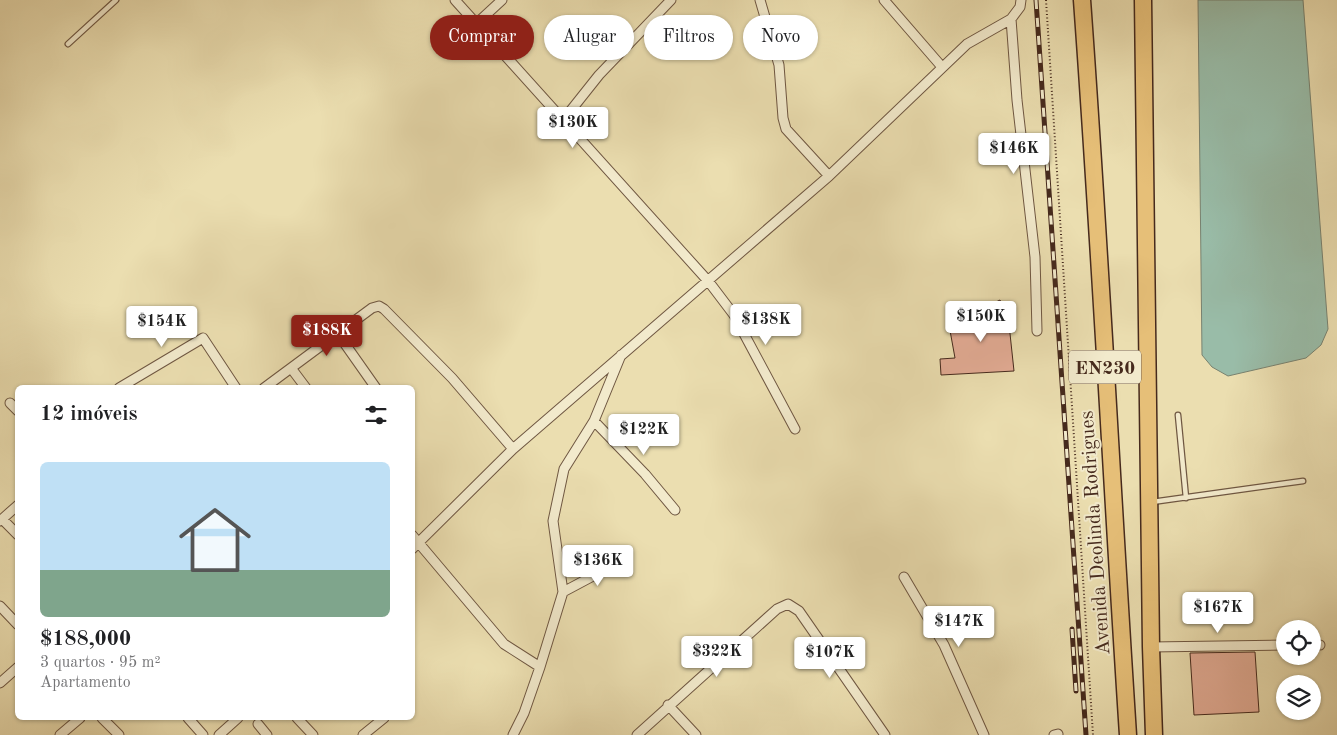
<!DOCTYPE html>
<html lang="pt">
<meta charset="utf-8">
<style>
:root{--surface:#fff;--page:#f6f6f6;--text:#202124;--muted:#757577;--line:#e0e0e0;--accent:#8f2418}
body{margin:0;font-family:"Old Standard TT",serif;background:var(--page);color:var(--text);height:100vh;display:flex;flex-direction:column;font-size:19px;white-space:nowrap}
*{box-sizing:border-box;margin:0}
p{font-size:16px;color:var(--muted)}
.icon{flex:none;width:28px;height:28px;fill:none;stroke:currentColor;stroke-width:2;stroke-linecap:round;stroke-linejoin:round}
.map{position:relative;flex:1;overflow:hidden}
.panel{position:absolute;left:15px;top:385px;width:400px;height:335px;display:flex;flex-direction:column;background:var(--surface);border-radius:8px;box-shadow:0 1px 4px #0004}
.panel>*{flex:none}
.hud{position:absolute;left:430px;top:15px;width:475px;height:45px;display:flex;gap:10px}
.buttons{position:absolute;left:1276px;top:620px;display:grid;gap:10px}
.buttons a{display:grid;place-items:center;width:45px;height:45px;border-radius:50%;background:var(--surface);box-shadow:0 1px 4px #0004;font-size:25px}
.price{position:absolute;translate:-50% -42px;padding:0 11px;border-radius:5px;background:#fff;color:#222;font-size:16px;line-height:32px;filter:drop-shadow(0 1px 2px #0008)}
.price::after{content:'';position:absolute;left:50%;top:30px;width:15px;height:11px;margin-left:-8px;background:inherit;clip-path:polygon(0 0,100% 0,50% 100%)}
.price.selected{background:var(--accent);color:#fff}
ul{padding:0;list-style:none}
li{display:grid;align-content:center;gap:10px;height:265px;padding:0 25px}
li+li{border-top:1px solid var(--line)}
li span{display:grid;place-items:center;height:155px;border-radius:8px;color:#555}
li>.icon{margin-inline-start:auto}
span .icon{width:90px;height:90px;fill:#fffc;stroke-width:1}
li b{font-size:21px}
h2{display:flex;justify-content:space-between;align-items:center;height:60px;padding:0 25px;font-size:21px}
.chip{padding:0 18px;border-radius:22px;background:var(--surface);box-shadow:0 1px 4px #0004;font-size:18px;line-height:45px}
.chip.selected{background:var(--accent);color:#fff}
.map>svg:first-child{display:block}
.water{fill:#99bca8;stroke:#788270}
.building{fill:#e2ab94;stroke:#462a1d}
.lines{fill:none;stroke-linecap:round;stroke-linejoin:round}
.lane-casing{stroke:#6f5742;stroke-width:7}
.street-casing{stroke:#6f5742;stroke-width:11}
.highway-casing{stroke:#462a1d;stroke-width:19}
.path{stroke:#462a1d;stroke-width:2;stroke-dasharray:1 2.5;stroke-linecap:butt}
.lane{stroke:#f2eacc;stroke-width:4.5}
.street{stroke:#f2eacc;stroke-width:9}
.highway{stroke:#e6bf78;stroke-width:16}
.rail-casing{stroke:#462a1d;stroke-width:5}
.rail{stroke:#f2eacc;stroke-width:3;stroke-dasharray:9;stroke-linecap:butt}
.labels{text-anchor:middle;stroke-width:4;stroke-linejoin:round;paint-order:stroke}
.shield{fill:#f2eacc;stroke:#7a6452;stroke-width:1}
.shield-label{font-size:19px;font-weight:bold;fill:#462a1d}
.street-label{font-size:20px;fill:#462a1d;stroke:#f2eacc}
</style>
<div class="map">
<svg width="1337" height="735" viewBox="0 0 1337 735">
<rect width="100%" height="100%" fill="#ebdeb0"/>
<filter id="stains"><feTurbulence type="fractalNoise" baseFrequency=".004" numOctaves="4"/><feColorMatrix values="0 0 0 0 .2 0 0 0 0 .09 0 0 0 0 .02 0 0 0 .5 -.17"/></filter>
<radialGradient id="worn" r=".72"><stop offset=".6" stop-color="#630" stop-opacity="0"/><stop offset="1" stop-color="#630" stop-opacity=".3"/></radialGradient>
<path class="water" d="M1198 0H1303L1328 329 1321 345 1306 358 1228 376 1212 367 1202 355Z"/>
<path class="building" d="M1000 300 1008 315 1014 371 941 375 940 359 955 358 949 325Z
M1255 652 1259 712 1194 715 1190 653Z"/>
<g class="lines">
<defs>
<path id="lane" d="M68 44 116 0
M1178 415 1186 498
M1152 502 1303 481"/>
<path id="street" d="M455 0 709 282 734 315 795 429
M760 0 779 65 783 118 786 129 829 176
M884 0 942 67
M1011 19 1017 100 1035 257 1037 331
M476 24 502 0
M564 119 599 75 671 0
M338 334 376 388
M291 368 306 388
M119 388 203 338 236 388
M264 388 372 308 379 306 384 309 452 378 513 449
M10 403 18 411
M594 421 645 474 675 510
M2 519 18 535
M0 521 18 505
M412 535 504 644 540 667
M412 549 513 449 829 176 967 44 1011 19 1020 7 1021 0
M904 577 944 645 984 735
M563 592 623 560
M0 606 18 625
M1312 645H1320
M1151 647 1285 645
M0 683 18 667
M668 705 696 735
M102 718 119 735
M188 718 203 735
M297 718 313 735
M258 724 267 735
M60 735 80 718
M219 735 238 718
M363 735 384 718
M513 735 524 713 540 667 563 592 553 521 564 469 594 421 621 355
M637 735 777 609 788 604 799 611 885 735
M1054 735 1058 734"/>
<path id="highway" d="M1082 0C1100 245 1112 490 1128 735
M1143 0 1151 647 1154 735"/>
</defs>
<use href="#lane" class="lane-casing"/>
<use href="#street" class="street-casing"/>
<use href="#highway" class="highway-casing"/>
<path class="path" d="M1046 0 1093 735"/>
<use href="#lane" class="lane"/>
<use href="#street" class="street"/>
<use href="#highway" class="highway"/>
<defs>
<path id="rail" d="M1036 0 1086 735
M1072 629 1076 691"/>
</defs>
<use href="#rail" class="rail-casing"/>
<use href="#rail" class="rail"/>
</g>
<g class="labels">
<rect class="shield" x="1069" y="350.5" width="72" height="33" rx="4"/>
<g class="shield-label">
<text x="1105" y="374">EN230</text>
</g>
<g class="street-label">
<text transform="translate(1094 533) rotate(-94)" y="7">Avenida Deolinda Rodrigues</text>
</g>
</g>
<rect width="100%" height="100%" filter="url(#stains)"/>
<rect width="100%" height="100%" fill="url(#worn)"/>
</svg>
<div class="buttons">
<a><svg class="icon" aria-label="locate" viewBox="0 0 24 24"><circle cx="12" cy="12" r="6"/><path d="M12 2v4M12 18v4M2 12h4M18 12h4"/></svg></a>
<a><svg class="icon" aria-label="layers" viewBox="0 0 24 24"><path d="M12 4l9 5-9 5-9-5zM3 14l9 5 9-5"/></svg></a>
</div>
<b class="price" style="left:573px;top:149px">$130K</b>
<b class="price" style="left:1014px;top:175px">$146K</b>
<b class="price" style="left:981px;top:343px">$150K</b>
<b class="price" style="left:766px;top:346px">$138K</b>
<b class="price" style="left:162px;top:348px">$154K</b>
<b class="price selected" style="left:327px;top:357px">$188K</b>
<b class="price" style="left:644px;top:456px">$122K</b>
<b class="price" style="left:598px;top:587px">$136K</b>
<b class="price" style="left:1218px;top:634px">$167K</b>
<b class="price" style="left:959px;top:648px">$147K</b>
<b class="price" style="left:717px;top:678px">$322K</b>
<b class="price" style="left:830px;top:679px">$107K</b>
<div class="hud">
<a class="chip selected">Comprar</a>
<a class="chip">Alugar</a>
<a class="chip">Filtros</a>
<a class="chip">Novo</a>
</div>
<section class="panel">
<h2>12 imóveis<svg class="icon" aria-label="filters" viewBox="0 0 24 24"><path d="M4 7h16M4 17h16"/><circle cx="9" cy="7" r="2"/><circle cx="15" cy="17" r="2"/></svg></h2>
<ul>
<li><span style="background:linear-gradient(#bfe0f5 70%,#7fa58c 0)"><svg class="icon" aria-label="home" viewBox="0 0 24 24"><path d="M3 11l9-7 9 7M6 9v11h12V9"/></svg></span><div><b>$188,000</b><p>3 quartos · 95 m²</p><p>Apartamento</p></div></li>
</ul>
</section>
</div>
